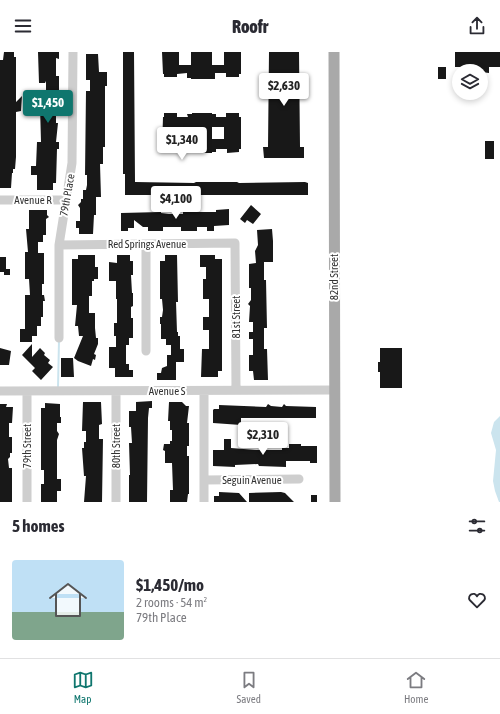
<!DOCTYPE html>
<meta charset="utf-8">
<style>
:root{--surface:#fff;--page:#f2f2f3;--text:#2b2b33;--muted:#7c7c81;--line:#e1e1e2;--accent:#0f766e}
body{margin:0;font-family:"Asap Condensed",sans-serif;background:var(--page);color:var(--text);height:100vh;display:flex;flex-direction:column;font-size:15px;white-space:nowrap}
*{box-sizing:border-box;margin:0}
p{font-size:13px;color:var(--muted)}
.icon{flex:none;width:22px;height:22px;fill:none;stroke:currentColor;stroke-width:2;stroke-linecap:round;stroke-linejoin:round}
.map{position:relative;height:450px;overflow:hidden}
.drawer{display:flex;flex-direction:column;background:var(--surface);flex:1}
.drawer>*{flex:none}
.fabs{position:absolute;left:452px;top:12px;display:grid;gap:8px}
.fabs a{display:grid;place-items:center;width:36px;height:36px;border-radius:50%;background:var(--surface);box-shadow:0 2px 6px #0003;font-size:20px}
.price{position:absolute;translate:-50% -34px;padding:0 9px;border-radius:4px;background:#fff;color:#222;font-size:13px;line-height:26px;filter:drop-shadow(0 1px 2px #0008)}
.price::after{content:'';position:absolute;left:50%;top:24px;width:12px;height:9px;margin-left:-6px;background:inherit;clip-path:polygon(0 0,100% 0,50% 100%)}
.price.on{background:var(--accent);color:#fff}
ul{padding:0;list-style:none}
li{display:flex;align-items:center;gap:12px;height:100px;padding:0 12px}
li span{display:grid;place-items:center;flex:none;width:112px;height:80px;border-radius:4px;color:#555}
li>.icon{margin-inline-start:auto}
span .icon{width:48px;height:48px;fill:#fffc;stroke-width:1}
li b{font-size:17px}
h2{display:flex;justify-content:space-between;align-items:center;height:48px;padding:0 12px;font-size:17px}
header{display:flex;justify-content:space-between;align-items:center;height:52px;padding:0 12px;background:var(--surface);font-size:18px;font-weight:800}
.tab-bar{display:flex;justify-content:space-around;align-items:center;height:56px;border-top:1px solid var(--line);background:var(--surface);font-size:11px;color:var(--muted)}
.tab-bar a{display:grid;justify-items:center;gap:2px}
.tab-bar .on{color:var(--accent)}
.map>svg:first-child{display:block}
.water{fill:#cbe4ee}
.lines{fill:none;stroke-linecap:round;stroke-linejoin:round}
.stream{stroke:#cbe4ee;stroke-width:2}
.building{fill:#181818;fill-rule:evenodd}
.minor{stroke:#cecece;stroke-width:9}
.major{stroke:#a9a9a9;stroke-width:11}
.labels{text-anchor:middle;stroke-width:4;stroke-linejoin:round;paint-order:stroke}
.street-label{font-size:11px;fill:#313131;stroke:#fff}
</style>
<header><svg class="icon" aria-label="menu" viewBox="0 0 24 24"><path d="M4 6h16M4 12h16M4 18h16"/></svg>Roofr<svg class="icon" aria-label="share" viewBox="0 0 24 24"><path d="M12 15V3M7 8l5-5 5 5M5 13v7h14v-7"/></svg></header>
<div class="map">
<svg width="500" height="450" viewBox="0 0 500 450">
<rect width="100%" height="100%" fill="#fff"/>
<path class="water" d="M500 364V450H499L495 439 493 429 496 398 491 381 494 370Z"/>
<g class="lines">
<path class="stream" d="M58 336 59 288"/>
</g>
<path class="building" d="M4 0H14V5H16V50L22 44 21 59 16 60V105L15 117H13V121H12L11 136H0V8H3Z
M38 0H59V7L56 6V24H59V61H56V71H58L56 90H59V97H57L56 131H53V138H37V123H31V114H36L37 90H41L40 54H46V29L45 31H39Z
M123 0H134L135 130 194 131 196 130H237L239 131 305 130 308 131V143H125V122H123Z
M162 0H179V13H191V0H212V13H224V0H241V22H239V25H226V21H215V27H191V26H187V21L177 22V25H164V22H163Z
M269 0H299L300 95H304V106H264L263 95H268Z
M455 0H500V15H489V21L473 19V15H455Z
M86 2H98L99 20H107V34H105V95H103V112H100L101 145H96V163H94L93 182H79V176H76V169H80V156L78 153 81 150V147H83V138H86L87 133V123H85L86 39H90V28H86Z
M438 15H446V27H438Z
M164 61H177V65H188L187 62H192V61H212V62H216V65H226V61H239V65H241V97H239V100L227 101V97H216V100H212V101H191V100H188V98H177V101H164V97H162L163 65H164ZM179 75H191V87L179 86ZM212 75H224V87H212Z
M485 89H494V107H485Z
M251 153 261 162 253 172 247 168 245 171 240 167Z
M229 157V173L214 174V179H207V175H197V179H181V175H163V179H148V175H143L134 168V176H128V179H121V161L161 160V161L169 162H183V160H216V158Z
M29 158H47V163L49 165 46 167V183H43V190H38V201H44V232H42V243H44L45 249H43V265H41V274H37V284H32V290H20V277H25V243H30L29 227H25V200H28L26 177H29Z
M272 177 273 189V210H264V228H266L267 276H264V297H267L268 328H254L253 319H249V303H253V287H249V280H253V270H249L250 254 248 252 251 248V236H249V212L256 211 255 199 258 193 257 178Z
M78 203H95V215H98V227H94V229H92V244H89V261H95V276L96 286H98V292L94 302 96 303 95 308 93 307 91 314 78 309 74 306 83 284H79L78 274H75L77 253H72V207H78Z
M117 203H130V209H133V223H131L132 241H133V254L131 255V266H133V286H129V293H126V312H129V318H133V325H115V316H109V295H116V284H114V271H117V247H116V229H109V210L117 211Z
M165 203H177L178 250H176L177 280H178V284H180V297H184V310H176V328H157V321H161L162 316 167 314V303H171V293H166V287H161V272H160V265H162L163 258 162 247H160V209H165Z
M200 203H215V207H222V319H218V325H201L202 297H209V278H203V265H209V247H203V227H206V215H200Z
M0 205H6V217H10V223H4V220H0Z
M32 292V305L40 296 45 301 44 303 50 308 48 311 53 315 41 328 32 319 35 316 22 303Z
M0 296 11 299 9 313H0Z
M380 296H402V336H380V320H378V310H380Z
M61 306H73L74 325H61Z
M152 349V356H149L148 366 147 450H129V423H130L129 391H132L131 375H129V359H136V350Z
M83 350H101L102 372 99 373V387H103L102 450H84L86 424H84L82 396H84V390H86V379H82Z
M169 350H182L186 354H189L187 371H189V394H187V404H189V442H188L187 450H170V438H173L172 411H165V399L163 398 164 392H170V389H172V378H170V369H168Z
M45 351 60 352V365H61V371H57V379L59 382 57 388V427H61V439H57V450H41V432H44V418H41V356H45Z
M0 352H7L6 355H13L12 371H9V385H12V401H10V405L8 407 9 416H12V450H0Z
M268 352 271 354 282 355 284 352 286 354 316 355V366H241V373L213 371V358L214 357H219V353L266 355Z
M224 387H231V396L256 398H282V396H289V392H301V394H317V411H310V409H286V415L259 414 258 412 235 413V415L213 414V398H224Z
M219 440 239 441 247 450H214V444H219Z
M281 440 285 441 294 450H249V441Z
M311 443H317V450H311Z"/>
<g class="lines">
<path class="minor" d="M0 148H66
M59 193 235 191 236 338
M146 193V299
M59 286V193L72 111 73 0
M0 339 335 338
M27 339V450
M116 339V450
M204 339V450
M205 428 299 427"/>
<path class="major" d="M334 0 335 450"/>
</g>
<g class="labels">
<g class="street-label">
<text transform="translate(67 143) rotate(-80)" y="4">79th Place</text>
<text x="33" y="152">Avenue R</text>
<text x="147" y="196">Red Springs Avenue</text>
<text transform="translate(334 225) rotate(-90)" y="4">82nd Street</text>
<text transform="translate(236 265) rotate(-90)" y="4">81st Street</text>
<text x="167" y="343">Avenue S</text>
<text transform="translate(27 394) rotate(-90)" y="4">79th Street</text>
<text transform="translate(116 394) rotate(-90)" y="4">80th Street</text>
<text x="252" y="432">Seguin Avenue</text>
</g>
</g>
</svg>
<div class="fabs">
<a><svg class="icon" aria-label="layers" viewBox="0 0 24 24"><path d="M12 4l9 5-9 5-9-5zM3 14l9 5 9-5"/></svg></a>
</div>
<b class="price" style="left:284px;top:55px">$2,630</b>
<b class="price on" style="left:48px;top:72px">$1,450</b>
<b class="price" style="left:182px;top:109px">$1,340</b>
<b class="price" style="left:176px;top:168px">$4,100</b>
<b class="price" style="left:263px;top:404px">$2,310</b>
</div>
<section class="drawer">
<h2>5 homes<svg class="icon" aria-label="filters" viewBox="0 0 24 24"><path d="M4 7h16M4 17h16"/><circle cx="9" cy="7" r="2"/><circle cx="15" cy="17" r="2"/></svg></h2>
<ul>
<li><span style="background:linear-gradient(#bfe0f5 65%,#7fa58c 0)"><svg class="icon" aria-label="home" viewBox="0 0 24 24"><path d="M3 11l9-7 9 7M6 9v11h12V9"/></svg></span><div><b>$1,450/mo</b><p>2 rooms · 54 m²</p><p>79th Place</p></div><svg class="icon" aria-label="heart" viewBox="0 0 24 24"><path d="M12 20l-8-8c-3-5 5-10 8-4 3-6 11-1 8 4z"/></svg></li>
</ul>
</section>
<nav class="tab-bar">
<a class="on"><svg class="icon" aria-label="map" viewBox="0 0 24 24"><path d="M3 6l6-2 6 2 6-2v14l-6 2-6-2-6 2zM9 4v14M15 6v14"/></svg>Map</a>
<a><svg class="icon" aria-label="saved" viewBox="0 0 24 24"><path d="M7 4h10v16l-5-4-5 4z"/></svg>Saved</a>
<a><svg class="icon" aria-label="home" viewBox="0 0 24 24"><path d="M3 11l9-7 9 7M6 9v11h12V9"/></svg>Home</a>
</nav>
